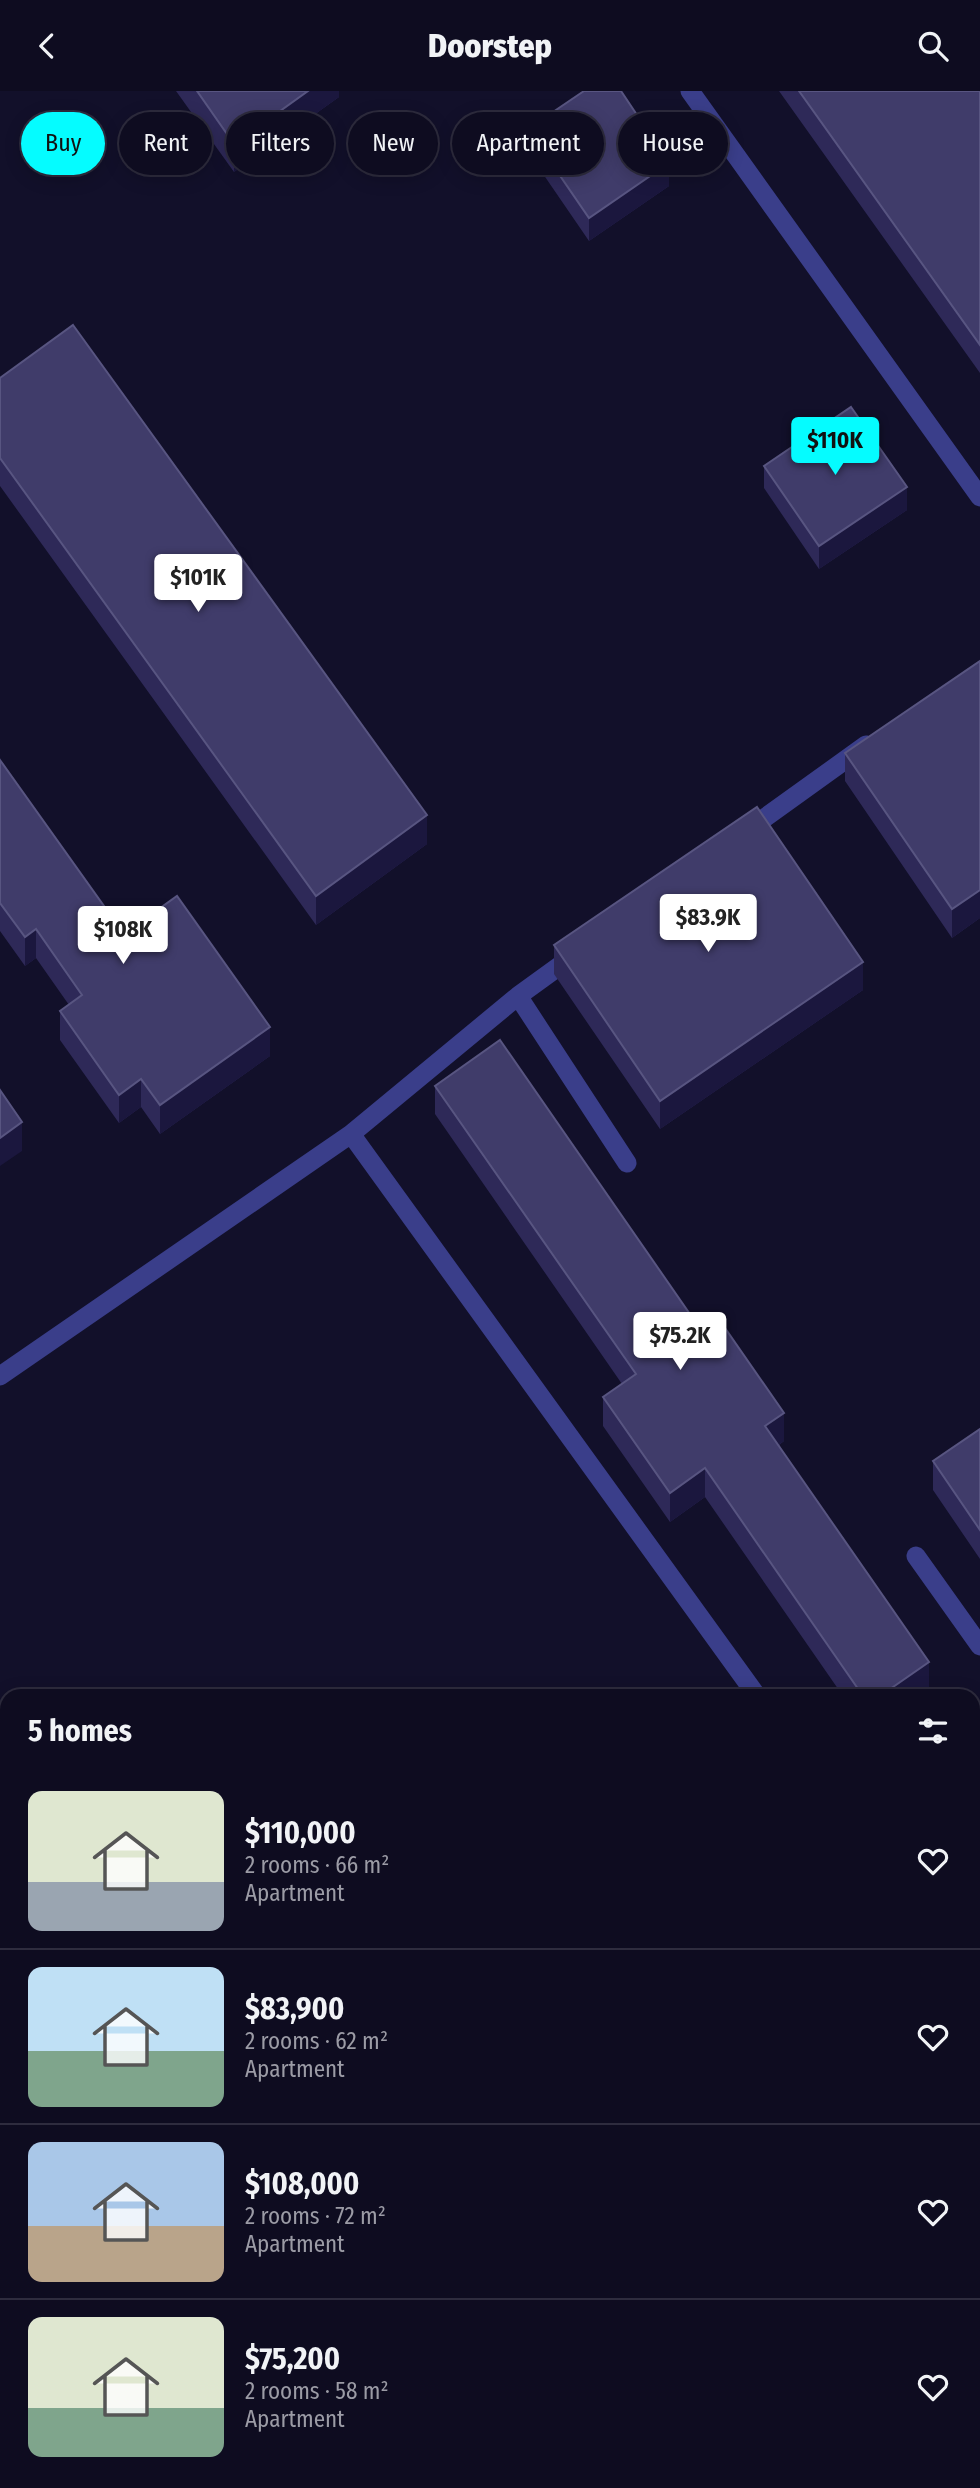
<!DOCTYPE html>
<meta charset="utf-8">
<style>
:root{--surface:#0e0c20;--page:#1c1a2d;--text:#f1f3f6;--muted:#9b9ba5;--line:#2e2c3e;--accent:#05fcff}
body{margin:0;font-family:"Fira Sans Condensed",sans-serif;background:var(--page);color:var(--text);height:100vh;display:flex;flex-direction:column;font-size:26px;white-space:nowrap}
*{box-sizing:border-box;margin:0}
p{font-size:23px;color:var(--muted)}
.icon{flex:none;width:38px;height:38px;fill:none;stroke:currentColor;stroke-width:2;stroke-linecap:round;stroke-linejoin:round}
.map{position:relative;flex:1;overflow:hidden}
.drawer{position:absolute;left:0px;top:1598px;width:980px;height:800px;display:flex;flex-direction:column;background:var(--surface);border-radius:21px 21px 0 0;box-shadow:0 4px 18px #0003,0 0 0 2px var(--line)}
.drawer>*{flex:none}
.top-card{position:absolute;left:21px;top:21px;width:938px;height:63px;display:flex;gap:14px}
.price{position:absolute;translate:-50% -60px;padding:0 16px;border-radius:7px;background:#fff;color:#222;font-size:23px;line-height:46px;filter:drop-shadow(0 2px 4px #0008)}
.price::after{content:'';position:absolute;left:50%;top:42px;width:21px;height:16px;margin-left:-10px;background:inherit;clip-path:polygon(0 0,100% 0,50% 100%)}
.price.current{background:var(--accent);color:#111}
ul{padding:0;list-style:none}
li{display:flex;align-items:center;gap:21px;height:175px;padding:0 28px}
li+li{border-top:2px solid var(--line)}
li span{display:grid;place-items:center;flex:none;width:196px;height:140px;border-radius:14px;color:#555}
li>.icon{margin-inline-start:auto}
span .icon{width:84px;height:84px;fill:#fffc;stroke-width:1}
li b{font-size:30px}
h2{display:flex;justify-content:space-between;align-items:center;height:84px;padding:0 28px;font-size:30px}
.chip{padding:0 24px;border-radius:32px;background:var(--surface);box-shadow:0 4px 18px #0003,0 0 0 2px var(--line);font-size:24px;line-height:63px}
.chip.current{background:var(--accent);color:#111}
header{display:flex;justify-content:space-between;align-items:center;height:91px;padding:0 28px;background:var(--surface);font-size:32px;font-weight:800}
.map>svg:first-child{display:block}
.green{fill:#133430}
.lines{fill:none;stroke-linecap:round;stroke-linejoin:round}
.river{stroke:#0c2a4d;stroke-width:65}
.path{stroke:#2ebea9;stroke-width:4.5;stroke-dasharray:3.5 5;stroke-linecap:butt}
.service{stroke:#3a3e8a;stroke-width:19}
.secondary{stroke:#7079ff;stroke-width:19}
.wall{fill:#2e2958}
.shaded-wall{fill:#1b173e}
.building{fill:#403c6a;stroke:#585581;stroke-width:2}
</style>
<header><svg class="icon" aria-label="back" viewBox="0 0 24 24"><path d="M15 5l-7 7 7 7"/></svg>Doorstep<svg class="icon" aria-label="search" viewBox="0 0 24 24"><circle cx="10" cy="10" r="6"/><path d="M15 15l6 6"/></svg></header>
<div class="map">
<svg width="980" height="2397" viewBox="0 0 980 2397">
<rect width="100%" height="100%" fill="#12102a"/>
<path class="green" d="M980 2055V2397H438L437 2391 973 2390V2059Z"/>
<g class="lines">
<path class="river" d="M973 1801 980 1795"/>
<path class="path" d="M973 1872 980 1867
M225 2390 235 2397
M267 2397 274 2390"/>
<path class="service" d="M690 0 980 406
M745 741 866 654
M518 905 627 1072
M351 1043 757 1605
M0 1285 351 1043 518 905 576 863
M916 1465 980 1555
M973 1683 980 1678
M0 2300 7 2307
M67 2390 69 2397
M103 2390 106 2397"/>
<path class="secondary" d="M0 2217 7 2224
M0 2346 7 2354
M41 2390 47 2397
M175 2390 181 2397"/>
</g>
<path class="wall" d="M176 0H339V6L234 81Z
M779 0H980V282Z
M528 38 669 95 589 150 528 61Z
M0 287 427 753 316 834 0 395Z
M764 375 907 419 819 478 764 397Z
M980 570V827L952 847 845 690V662Z
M0 669 124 843 270 965 160 1043 141 1016 119 1032 60 949V920L69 914 36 867 25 875 0 840Z
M554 854 863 899 660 1038 554 883Z
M435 995 701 1239 784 1350 779 1354 929 1600 921 1605H843L705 1406 670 1431 603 1335V1306L622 1293 435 1023Z
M980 1338V1468L933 1399V1370Z"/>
<path class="shaded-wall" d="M308 0H339V6L234 81V53Z
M669 72V95L589 150V127Z
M907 396V419L819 478V455Z
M427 724V753L316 834V805Z
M980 799V827L952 847V818Z
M36 838V867L25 875V846Z
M863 871V899L660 1038V1010Z
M270 936V965L160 1043V1014Z
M141 988V1016L119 1032V1004Z
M22 1031V1060L0 1075V1047Z
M784 1322V1350L765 1364V1335Z
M705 1377V1406L670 1431V1402Z
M929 1571V1600L921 1605H880Z
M7 2134V2149L0 2156V2140Z"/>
<path class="building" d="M197 0H308L234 53Z
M584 0H621L669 72 589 127 528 38Z
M799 0H980V254Z
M73 234 427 724 316 805 0 367V287Z
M851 316 907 396 819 455 764 375Z
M980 570V799L952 818 845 662Z
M0 669 124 843 177 805 270 936 160 1014 141 988 119 1004 60 920 82 904 36 838 25 846 0 812Z
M757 716 863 871 660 1010 554 854Z
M500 949 701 1239 718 1227 784 1322 765 1335 929 1571 880 1605H863L705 1377 670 1402 603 1306 636 1283 435 995Z
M0 999 22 1031 0 1047Z
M980 1338V1439L933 1370Z
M0 2072 7 2079V2134L0 2140Z"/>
</svg>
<b class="price current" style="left:835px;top:386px">$110K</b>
<b class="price" style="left:198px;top:523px">$101K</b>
<b class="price" style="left:708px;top:863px">$83.9K</b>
<b class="price" style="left:123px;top:875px">$108K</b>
<b class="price" style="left:680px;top:1281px">$75.2K</b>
<div class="top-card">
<a class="chip current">Buy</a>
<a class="chip">Rent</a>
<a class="chip">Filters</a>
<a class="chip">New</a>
<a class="chip">Apartment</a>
<a class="chip">House</a>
</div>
<section class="drawer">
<h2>5 homes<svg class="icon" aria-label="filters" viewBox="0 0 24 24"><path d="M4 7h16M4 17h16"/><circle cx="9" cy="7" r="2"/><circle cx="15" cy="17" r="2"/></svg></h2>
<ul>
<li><span style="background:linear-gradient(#dfe7d0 65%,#9aa5b1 0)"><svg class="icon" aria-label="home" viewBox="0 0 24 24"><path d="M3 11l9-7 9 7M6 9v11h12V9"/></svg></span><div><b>$110,000</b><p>2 rooms · 66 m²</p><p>Apartment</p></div><svg class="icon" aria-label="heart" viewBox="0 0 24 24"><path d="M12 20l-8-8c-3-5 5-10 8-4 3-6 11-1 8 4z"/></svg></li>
<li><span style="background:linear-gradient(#bfe0f5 60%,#7fa58c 0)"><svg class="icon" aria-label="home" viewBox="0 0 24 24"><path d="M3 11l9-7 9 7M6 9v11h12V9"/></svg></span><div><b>$83,900</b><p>2 rooms · 62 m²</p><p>Apartment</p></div><svg class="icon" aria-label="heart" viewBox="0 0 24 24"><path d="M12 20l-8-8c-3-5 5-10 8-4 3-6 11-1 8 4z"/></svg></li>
<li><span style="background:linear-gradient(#a9c7e8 60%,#b9a48a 0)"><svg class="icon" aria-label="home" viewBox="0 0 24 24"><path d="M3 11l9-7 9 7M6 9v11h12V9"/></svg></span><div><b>$108,000</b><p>2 rooms · 72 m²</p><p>Apartment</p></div><svg class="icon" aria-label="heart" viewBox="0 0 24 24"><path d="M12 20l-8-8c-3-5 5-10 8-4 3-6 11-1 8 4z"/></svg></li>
<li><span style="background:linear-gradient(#dfe7d0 65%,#7fa58c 0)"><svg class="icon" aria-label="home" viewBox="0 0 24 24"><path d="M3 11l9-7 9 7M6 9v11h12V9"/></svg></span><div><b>$75,200</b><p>2 rooms · 58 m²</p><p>Apartment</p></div><svg class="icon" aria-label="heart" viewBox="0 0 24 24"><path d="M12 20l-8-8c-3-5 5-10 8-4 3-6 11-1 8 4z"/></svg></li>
</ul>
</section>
</div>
